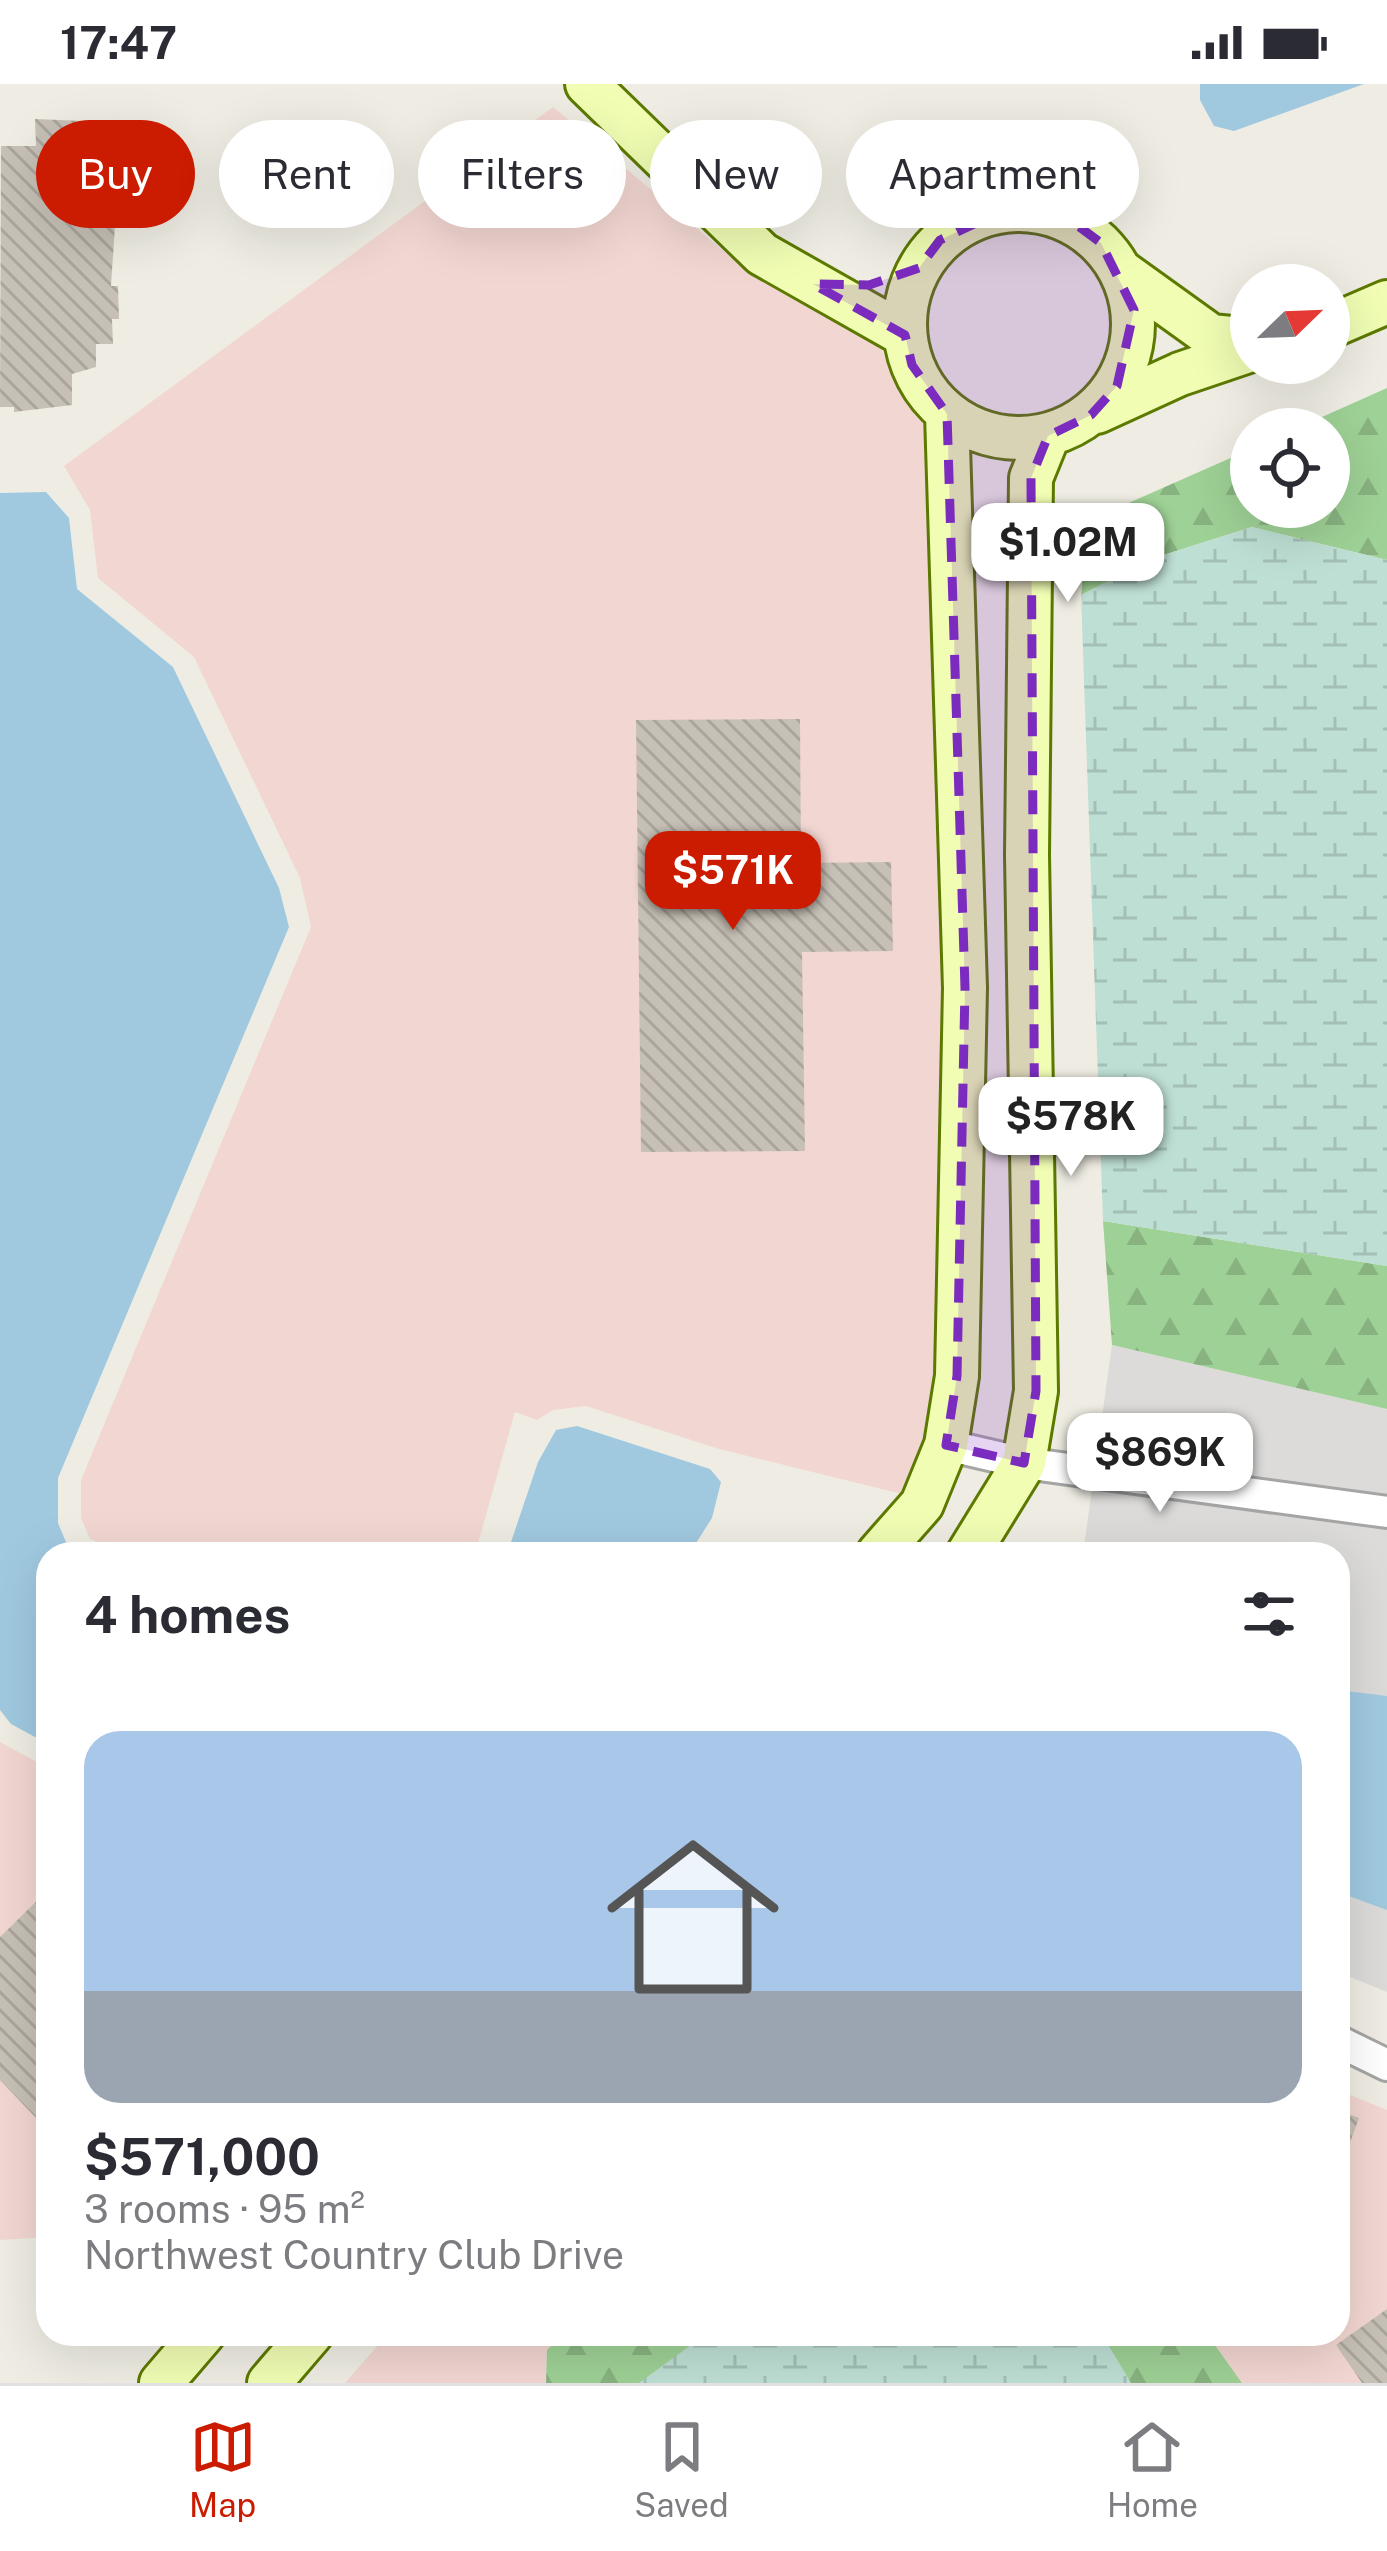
<!DOCTYPE html>
<meta charset="utf-8">
<style>
:root{--surface:#fff;--page:#f2f2f3;--text:#2b2b33;--muted:#7c7c81;--line:#e1e1e2;--accent:#cb1b00}
body{margin:0;font-family:"Public Sans",sans-serif;background:var(--page);color:var(--text);height:100vh;display:flex;flex-direction:column;font-size:45px;white-space:nowrap}
*{box-sizing:border-box;margin:0}
p{font-size:39px;color:var(--muted)}
.icon{flex:none;width:66px;height:66px;fill:none;stroke:currentColor;stroke-width:2;stroke-linecap:round;stroke-linejoin:round}
.map{position:relative;flex:1;overflow:hidden}
.side{position:absolute;left:36px;top:1458px;width:1314px;height:804px;display:flex;flex-direction:column;background:var(--surface);border-radius:36px;box-shadow:0 12px 48px #0002}
.side>*{flex:none}
.banner{position:absolute;left:36px;top:36px;width:1317px;height:108px;display:flex;gap:24px}
.needle{width:78px;rotate:67deg}
.buttons{position:absolute;left:1230px;top:180px;display:grid;gap:24px}
.buttons a{display:grid;place-items:center;width:120px;height:120px;border-radius:50%;background:var(--surface);box-shadow:0 12px 48px #0002;font-size:60px}
.price{position:absolute;translate:-50% -102px;padding:0 27px;border-radius:24px;background:#fff;color:#222;font-size:39px;line-height:78px;filter:drop-shadow(0 3px 6px #0008)}
.price::after{content:'';position:absolute;left:50%;top:72px;width:36px;height:27px;margin-left:-18px;background:inherit;clip-path:polygon(0 0,100% 0,50% 100%)}
.price.current{background:var(--accent);color:#fff}
ul{padding:0;list-style:none}
li{display:grid;align-content:center;gap:24px;height:636px;padding:0 48px}
li+li{border-top:3px solid var(--line)}
li span{display:grid;place-items:center;height:372px;border-radius:36px;color:#555}
li>.icon{margin-inline-start:auto}
span .icon{width:216px;height:216px;fill:#fffc;stroke-width:1}
li b{font-size:51px}
h2{display:flex;justify-content:space-between;align-items:center;height:144px;padding:0 48px;font-size:51px}
.pill{padding:0 42px;border-radius:54px;background:var(--surface);box-shadow:0 12px 48px #0002;font-size:42px;line-height:108px}
.pill.current{background:var(--accent);color:#fff}
.status{display:flex;justify-content:space-between;align-items:center;height:84px;padding:0 60px;background:var(--surface);direction:ltr}
.status svg{height:33px;fill:currentColor}
.tab-bar{display:flex;justify-content:space-around;align-items:center;height:168px;border-top:3px solid var(--line);background:var(--surface);font-size:33px;color:var(--muted)}
.tab-bar a{display:grid;justify-items:center;gap:6px}
.tab-bar .current{color:var(--accent)}
.map>svg:first-child{display:block}
.residential{fill:#dcdbda}
.commercial{fill:#f2d6d1}
.forest{fill:url(#forest-firs)}
.wetland{fill:url(#wetland-marsh)}
.water{fill:#a0c9e0}
.building{fill:url(#building-back-hatch)}
.lines{fill:none;stroke-linecap:round;stroke-linejoin:round}
.street-casing{stroke:#a5a5a5;stroke-width:36}
.secondary-casing{stroke:#5c7900;stroke-width:48}
.street{stroke:#fff;stroke-width:30}
.secondary{stroke:#f0fdb3;stroke-width:42}
.marked{fill:#7b2cbf;fill-opacity:0.2;stroke:#7b2cbf;stroke-width:9;stroke-dasharray:24 15;stroke-linejoin:round}
</style>
<div class="status"><b>17:47</b><svg viewBox="0 0 49 12"><path d="M0 12V9h3v3zM5 12V6h3v6zM10 12V3h3v9zM15 12V0h3v12zM26 1h20v11H26zM47 4h2v5h-2z"/></svg></div>
<div class="map">
<svg width="1387" height="2299" viewBox="0 0 1387 2299">
<defs>
<pattern id="forest-firs" width="22" height="20" patternUnits="userSpaceOnUse" patternTransform="scale(3)"><rect width="22" height="20" fill="#9ed195"/><path d="M5 1l3.5 6h-7zM16 11l3.5 6h-7z" fill="#88b380"/></pattern>
<pattern id="wetland-marsh" width="20" height="14" patternUnits="userSpaceOnUse" patternTransform="scale(3)"><rect width="20" height="14" fill="#bedfd4"/><path d="M1 5h8M5 5V1M11 12h8M15 12V8" fill="none" stroke="#a3bfb6"/></pattern>
<pattern id="building-back-hatch" width="6" height="6" patternUnits="userSpaceOnUse" patternTransform="scale(3)"><rect width="6" height="6" fill="#c7c0b6"/><path d="M-1 5l2 2M0 0l6 6M5-1l2 2" fill="none" stroke="#aaa59c"/></pattern>
</defs>
<rect width="100%" height="100%" fill="#efede3"/>
<path class="residential" d="M1112 1261 1387 1325V1908L1338 1888V1470H1083Z"/>
<path class="commercial" d="M553 23 745 185 881 264 897 303 926 340 942 906 934 1292 923 1358 902 1410 719 1365 586 1322 553 1326 537 1336 515 1328 475 1470H129L90 1455 81 1434V1396L311 843 300 794 194 573 98 494 90 426 64 382Z
M0 1658 48 1684V2153L0 2156Z
M1338 2006 1387 2026V2299H1242L1207 2250H1338Z
M388 2250H562L547 2266 546 2299H345Z"/>
<path class="forest" d="M1387 304V476L1252 443 1154 474 1081 511 1090 436 1251 365V423H1329V345H1295Z
M1103 1137 1387 1182V1325L1112 1261Z
M562 2250H1207L1242 2299H546L547 2266Z"/>
<path class="wetland" d="M1252 443 1387 476V1182L1103 1137 1081 511 1154 474Z
M706 2250H1102L1131 2299H639Z"/>
<path class="water" d="M1200 0H1364L1234 47 1214 42 1200 16Z
M46 408 69 434 77 505 173 583 279 804 289 843 58 1394V1439L71 1470H48V1660L11 1640 0 1626V409Z
M577 1342 710 1385 721 1398 712 1434 689 1470H507L538 1378 556 1346Z
M1338 1606 1387 1612V1826L1338 1808Z"/>
<path class="building" d="M35 35 108 38 109 126H116L111 202H118L119 235H112L113 260H96V283L72 290V321L14 328V323H0L1 62H36Z
M800 635 801 779 891 778 893 867 802 868 805 1067 641 1068 636 636Z
M48 1806V2026L38 2036 0 1996V1853Z
M1338 2026 1359 2034 1339 2089 1338 2088Z
M1387 2225V2299H1362L1336 2261Z"/>
<g class="lines">
<defs>
<path id="street" d="M946 1361 1024 1379 1387 1428
M1338 1957 1387 1981"/>
<path id="secondary" d="M587 0 762 170 905 251
M905 240a114 114 0 1 1 228 0a114 114 0 1 1-228 0Z
M1122 188 1211 252 1251 256
M1329 243 1387 218
M1097 328 1180 290 1251 266
M878 1470 922 1420 946 1361 957 1292 965 904 947 330
M968 1470 1024 1379 1036 1307 1027 771 1031 394 1048 352
M161 2299 203 2250
M269 2299 311 2250"/>
</defs>
<use href="#street" class="street-casing"/>
<use href="#secondary" class="secondary-casing"/>
<use href="#street" class="street"/>
<use href="#secondary" class="secondary"/>
</g>
<path class="marked" d="M1004 126 1073 138 1101 159 1134 226 1117 302 1091 331 1048 352 1031 394 1036 1307 1024 1379 946 1361 957 1292 965 904 947 330 912 281 905 251 813 200 869 201 919 184 940 156Z"/>
</svg>
<div class="buttons">
<a><svg class="needle" viewBox="-14 -14 28 28"><path d="M0-13l5 13h-10z" fill="#e53935"/><path d="M0 13l5-13h-10z" fill="#7c7c81"/></svg></a>
<a><svg class="icon" aria-label="locate" viewBox="0 0 24 24"><circle cx="12" cy="12" r="6"/><path d="M12 2v4M12 18v4M2 12h4M18 12h4"/></svg></a>
</div>
<b class="price" style="left:1068px;top:521px">$1.02M</b>
<b class="price current" style="left:733px;top:849px">$571K</b>
<b class="price" style="left:1071px;top:1095px">$578K</b>
<b class="price" style="left:1160px;top:1431px">$869K</b>
<div class="banner">
<a class="pill current">Buy</a>
<a class="pill">Rent</a>
<a class="pill">Filters</a>
<a class="pill">New</a>
<a class="pill">Apartment</a>
</div>
<section class="side">
<h2>4 homes<svg class="icon" aria-label="filters" viewBox="0 0 24 24"><path d="M4 7h16M4 17h16"/><circle cx="9" cy="7" r="2"/><circle cx="15" cy="17" r="2"/></svg></h2>
<ul>
<li><span style="background:linear-gradient(#a9c7e8 70%,#9aa5b1 0)"><svg class="icon" aria-label="home" viewBox="0 0 24 24"><path d="M3 11l9-7 9 7M6 9v11h12V9"/></svg></span><div><b>$571,000</b><p>3 rooms · 95 m²</p><p>Northwest Country Club Drive</p></div></li>
</ul>
</section>
</div>
<nav class="tab-bar">
<a class="current"><svg class="icon" aria-label="map" viewBox="0 0 24 24"><path d="M3 6l6-2 6 2 6-2v14l-6 2-6-2-6 2zM9 4v14M15 6v14"/></svg>Map</a>
<a><svg class="icon" aria-label="saved" viewBox="0 0 24 24"><path d="M7 4h10v16l-5-4-5 4z"/></svg>Saved</a>
<a><svg class="icon" aria-label="home" viewBox="0 0 24 24"><path d="M3 11l9-7 9 7M6 9v11h12V9"/></svg>Home</a>
</nav>
